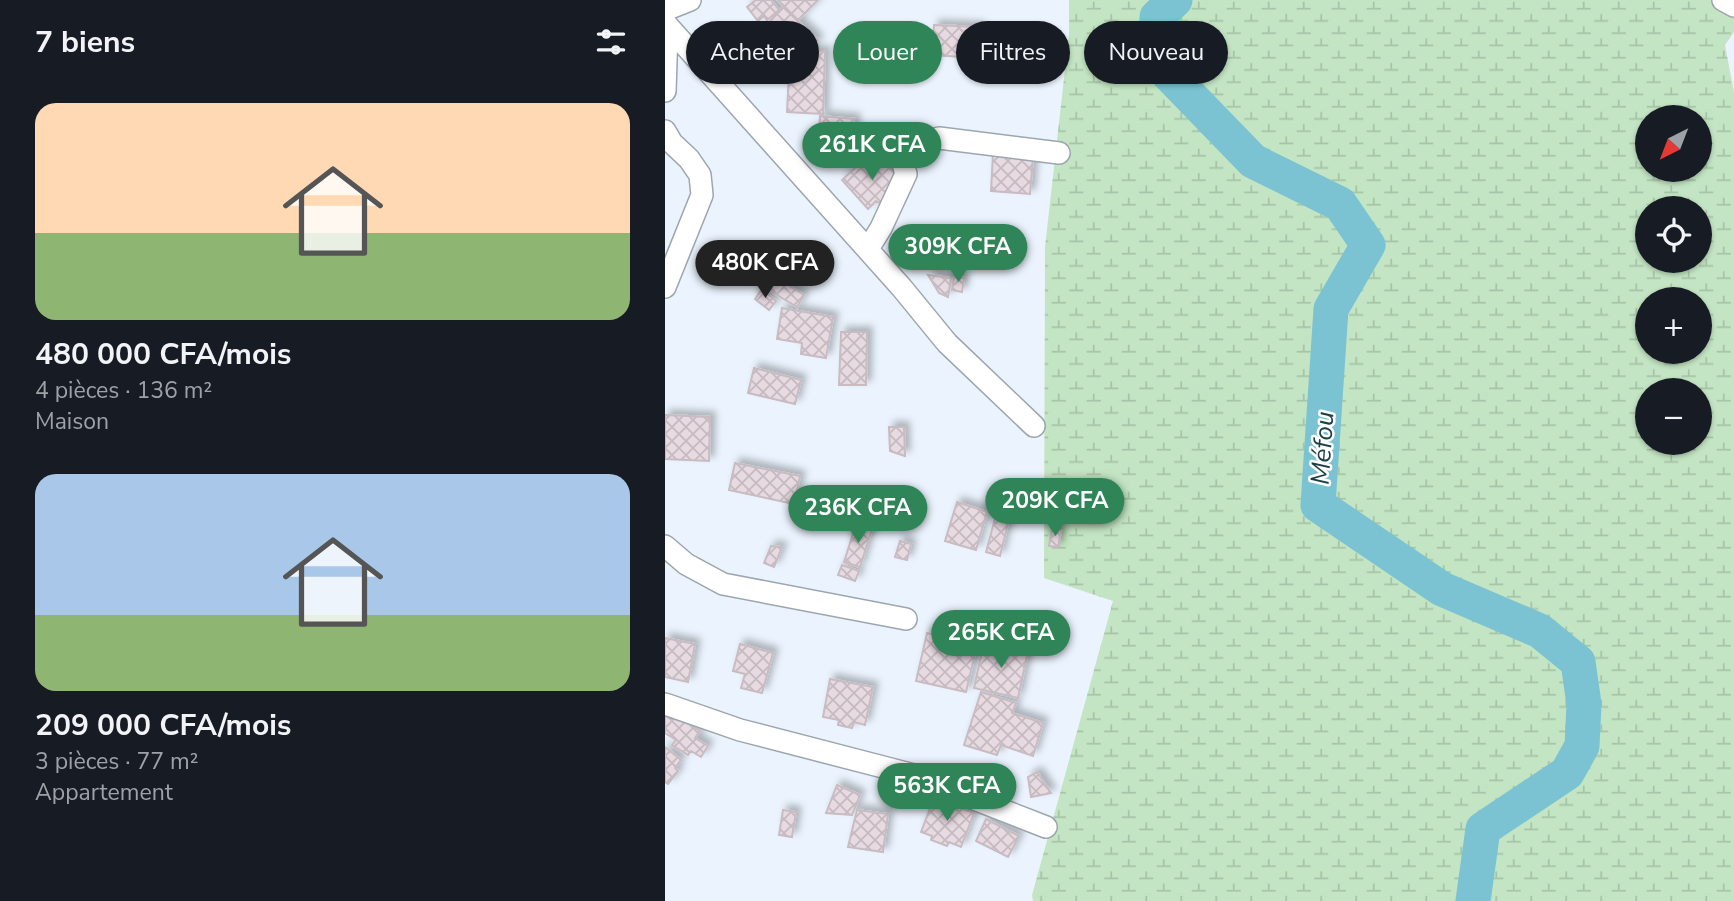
<!DOCTYPE html>
<html lang="fr">
<meta charset="utf-8">
<style>
:root{--surface:#171b24;--page:#20242c;--text:#f1f3f6;--muted:#9ea1a6;--accent:#2f8558}
body{margin:0;font-family:"Nunito Sans",sans-serif;background:var(--page);color:var(--text);height:100vh;display:flex;flex-direction:column;font-size:26px;white-space:nowrap}
*{box-sizing:border-box;margin:0}
p{font-size:23px;color:var(--muted)}
.icon{flex:none;width:38px;height:38px;fill:none;stroke:currentColor;stroke-width:2;stroke-linecap:round;stroke-linejoin:round}
.map{position:relative;flex:1;overflow:hidden}
.details{display:flex;flex-direction:column;background:var(--surface);width:665px}
.details>*{flex:none}
.top-card{position:absolute;left:21px;top:21px;width:665px;height:63px;display:flex;gap:14px}
.needle{width:46px;rotate:222deg}
.buttons{position:absolute;left:970px;top:105px;display:grid;gap:14px}
.buttons a{display:grid;place-items:center;width:77px;height:77px;border-radius:50%;background:var(--surface);box-shadow:0 2px 5px #0004;font-size:35px}
.price{position:absolute;translate:-50% -60px;padding:0 16px;border-radius:24px;background:var(--accent);color:#fff;font-size:23px;line-height:46px;filter:drop-shadow(0 2px 4px #0008)}
.price::after{content:'';position:absolute;left:50%;top:42px;width:21px;height:16px;margin-left:-10px;background:inherit;clip-path:polygon(0 0,100% 0,50% 100%)}
.price.selected{background:#222;color:#fff}
ul{padding:0;list-style:none}
li{display:grid;align-content:center;gap:14px;height:371px;padding:0 35px}
li span{display:grid;place-items:center;height:217px;border-radius:21px;color:#555}
li>.icon{margin-inline-start:auto}
span .icon{width:126px;height:126px;fill:#fffc;stroke-width:1}
li b{font-size:30px}
h2{display:flex;justify-content:space-between;align-items:center;height:84px;padding:0 35px;font-size:30px}
.tag{padding:0 24px;border-radius:32px;background:var(--surface);box-shadow:0 2px 5px #0004;font-size:24px;line-height:63px}
.tag.selected{background:var(--accent);color:#fff}
main{display:flex;flex:1;min-height:0}
.map>svg:first-child{display:block}
.wetland{fill:url(#wetland-marsh);fill-rule:evenodd}
.lines{fill:none;stroke-linecap:round;stroke-linejoin:round}
.river{stroke:#7bc3d2;stroke-width:35}
.building{fill:url(#building-cross-hatch);stroke:#c8bbc2;stroke-width:2;filter:url(#shadow)}
.street-casing{stroke:#9da5ae;stroke-width:24}
.street{stroke:#fff;stroke-width:21}
.labels{text-anchor:middle;stroke-width:5;stroke-linejoin:round;paint-order:stroke}
.water-label{font-size:26px;font-style:italic;fill:#1d4047;stroke:#fff}
</style>
<main>
<section class="details">
<h2>7 biens<svg class="icon" aria-label="filters" viewBox="0 0 24 24"><path d="M4 7h16M4 17h16"/><circle cx="9" cy="7" r="2"/><circle cx="15" cy="17" r="2"/></svg></h2>
<ul>
<li><span style="background:linear-gradient(#ffd9b3 60%,#8fb573 0)"><svg class="icon" aria-label="home" viewBox="0 0 24 24"><path d="M3 11l9-7 9 7M6 9v11h12V9"/></svg></span><div><b>480 000 CFA/mois</b><p>4 pièces · 136 m²</p><p>Maison</p></div></li>
<li><span style="background:linear-gradient(#a9c7e8 65%,#8fb573 0)"><svg class="icon" aria-label="home" viewBox="0 0 24 24"><path d="M3 11l9-7 9 7M6 9v11h12V9"/></svg></span><div><b>209 000 CFA/mois</b><p>3 pièces · 77 m²</p><p>Appartement</p></div></li>
</ul>
</section>
<div class="map">
<svg width="1069" height="901" viewBox="0 0 1069 901">
<defs>
<pattern id="wetland-marsh" width="20" height="14" patternUnits="userSpaceOnUse" patternTransform="scale(1.75)"><rect width="20" height="14" fill="#c3e5c3"/><path d="M1 5h8M5 5V1M11 12h8M15 12V8" fill="none" stroke="#a6c4a7"/></pattern>
<pattern id="building-cross-hatch" width="8" height="8" patternUnits="userSpaceOnUse" patternTransform="scale(1.75)"><rect width="8" height="8" fill="#e7dae1"/><path d="M0 0l8 8M0 8l8-8" fill="none" stroke="#c5bac0"/></pattern>
<filter id="shadow"><feDropShadow dx="5" dy="-5" stdDeviation="3.5" flood-color="#0004"/></filter>
</defs>
<rect width="100%" height="100%" fill="#ebf4fe"/>
<path class="wetland" d="M404 0H1069V32L1060 45 1069 92V901H368L367 895 448 601 379 578 380 247 404 34ZM982 117H1034V170H982ZM982 208H1034V261H982ZM982 299H1034V352H982ZM982 390H1034V443H982Z"/>
<g class="lines">
<path class="river" d="M510 0 492 17V62L588 161 675 204 703 245 666 309 653 505 777 589 875 631 913 662 919 704 917 746 902 773 818 829 808 901"/>
</g>
<path class="building" d="M91 0H106L114 10 102 20 99 16 93 21 82 7Z
M113 0H153L133 20Z
M118 7 153 40 130 66 120 57 115 62 112 59 103 68 81 48Z
M269 25 314 27 312 58 267 55Z
M147 51H160L158 114 122 112 124 73Z
M155 116 190 119 187 163 164 161 153 149Z
M328 153 368 156 365 194 326 191Z
M204 155 236 175 218 205 211 201 203 209 177 180Z
M87 263 139 295 132 307 86 279Z
M263 275 286 278 283 297 274 293Z
M289 277 299 278 297 292 287 290Z
M97 289 111 301 104 310 90 299Z
M117 308 168 317 161 358 136 354 137 343 112 339Z
M176 332H202L201 385H174Z
M89 368 136 380 130 404 83 393Z
M0 415 45 417 44 461 0 459Z
M224 427H239L240 456 225 451Z
M70 463 135 476 129 504 64 490Z
M292 502 322 512 311 550 280 541Z
M190 507 209 508V518H190Z
M332 511 345 515 335 556 321 552Z
M191 524 207 529 195 567 179 562Z
M387 530 396 531 393 547 384 546Z
M235 541 246 544 242 560 230 557Z
M106 546 117 547 109 567 99 563Z
M177 565 194 571 190 581 173 575Z
M262 633 312 645 301 692 251 681Z
M0 638 30 644 23 682 0 677Z
M319 642 363 651 353 698 309 688Z
M75 644 108 653 97 693 76 688 80 674 68 671Z
M165 679 208 687 200 725 189 722 187 728 173 725 174 720 158 717Z
M316 692 351 703 347 713 378 723 368 756 336 745 332 755 299 745Z
M0 708 35 731 30 738 43 746 36 757 26 751 23 755 7 745 11 740 0 733Z
M0 747 16 760 10 768 13 771 3 784 0 782Z
M372 772 386 793 366 797 363 777Z
M172 785 195 795 187 815 161 813Z
M269 798 309 813 296 847 284 842 282 846 266 840 267 836 256 832Z
M118 810 131 812 127 837 114 835Z
M192 810 223 814 218 852 183 847Z
M321 819 354 836 343 857 311 841Z"/>
<g class="lines">
<defs>
<path id="street" d="M1058 0 1069 6
M0 10 25 0
M0 21 2 31 0 91
M1 24 237 288 282 343 369 426
M0 131 7 143 24 159 35 175 37 195 0 287
M203 249 216 228 241 174 235 153 240 147 274 138 394 153
M0 546 21 564 58 584 241 619
M0 704 75 730 245 774 381 827"/>
</defs>
<use href="#street" class="street-casing"/>
<use href="#street" class="street"/>
</g>
<g class="labels">
<g class="water-label">
<text transform="translate(657 448) rotate(-86)" y="9">Méfou</text>
</g>
</g>
</svg>
<div class="buttons">
<a><svg class="needle" viewBox="-14 -14 28 28"><path d="M0-13l5 13h-10z" fill="#e53935"/><path d="M0 13l5-13h-10z" fill="#9ea1a6"/></svg></a>
<a><svg class="icon" aria-label="locate" viewBox="0 0 24 24"><circle cx="12" cy="12" r="6"/><path d="M12 2v4M12 18v4M2 12h4M18 12h4"/></svg></a>
<a>+</a>
<a>−</a>
</div>
<b class="price" style="left:207px;top:182px">261K CFA</b>
<b class="price" style="left:293px;top:284px">309K CFA</b>
<b class="price selected" style="left:100px;top:300px">480K CFA</b>
<b class="price" style="left:390px;top:538px">209K CFA</b>
<b class="price" style="left:193px;top:545px">236K CFA</b>
<b class="price" style="left:336px;top:670px">265K CFA</b>
<b class="price" style="left:282px;top:823px">563K CFA</b>
<div class="top-card">
<a class="tag">Acheter</a>
<a class="tag selected">Louer</a>
<a class="tag">Filtres</a>
<a class="tag">Nouveau</a>
</div>
</div>
</main>
